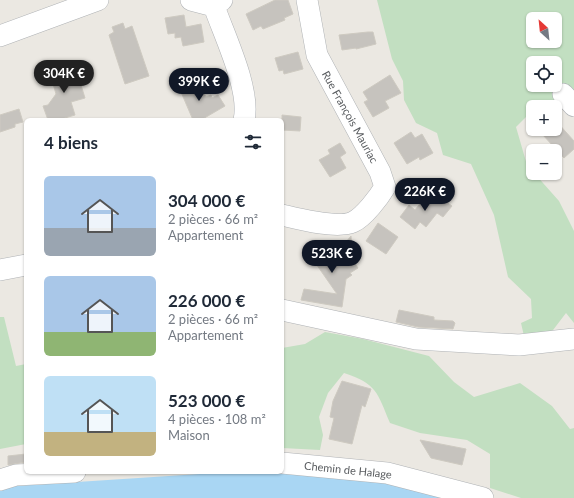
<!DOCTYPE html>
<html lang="fr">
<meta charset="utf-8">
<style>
:root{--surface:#fff;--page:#f6f6f7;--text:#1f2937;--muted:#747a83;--accent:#111827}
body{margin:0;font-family:Lato,sans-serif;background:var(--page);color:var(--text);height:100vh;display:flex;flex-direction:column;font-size:15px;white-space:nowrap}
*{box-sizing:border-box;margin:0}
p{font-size:13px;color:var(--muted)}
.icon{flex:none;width:22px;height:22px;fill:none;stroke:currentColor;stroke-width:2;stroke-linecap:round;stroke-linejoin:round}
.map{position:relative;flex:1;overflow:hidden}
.details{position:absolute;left:24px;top:118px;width:260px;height:356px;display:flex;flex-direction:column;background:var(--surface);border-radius:6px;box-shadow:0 1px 3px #0004}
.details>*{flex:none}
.needle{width:26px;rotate:333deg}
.controls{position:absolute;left:526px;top:12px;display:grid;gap:8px}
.controls a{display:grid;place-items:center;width:36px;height:36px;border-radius:6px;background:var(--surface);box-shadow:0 1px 3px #0004;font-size:20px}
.price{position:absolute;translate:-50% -34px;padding:0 9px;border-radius:14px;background:var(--accent);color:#fff;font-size:13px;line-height:26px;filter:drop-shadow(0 1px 2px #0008)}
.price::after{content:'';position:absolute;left:50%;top:24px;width:12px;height:9px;margin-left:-6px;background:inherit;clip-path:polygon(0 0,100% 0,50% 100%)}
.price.on{background:#222;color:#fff}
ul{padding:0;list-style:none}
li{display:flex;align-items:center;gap:12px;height:100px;padding:0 20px}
li span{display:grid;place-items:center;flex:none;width:112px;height:80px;border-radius:6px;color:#555}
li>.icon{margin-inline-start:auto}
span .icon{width:48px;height:48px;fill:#fffc;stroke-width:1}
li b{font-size:17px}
h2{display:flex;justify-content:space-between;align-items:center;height:48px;padding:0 20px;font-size:17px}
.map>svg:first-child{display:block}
.green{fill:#c2dfc1;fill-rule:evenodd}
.water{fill:#a9d6f3}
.building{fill:#c6c3be;stroke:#cecac1}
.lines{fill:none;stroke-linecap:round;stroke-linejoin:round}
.minor-casing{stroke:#afb2b5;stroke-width:22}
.minor{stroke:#fff;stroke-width:21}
.labels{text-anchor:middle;stroke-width:3.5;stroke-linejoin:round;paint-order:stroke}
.street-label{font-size:11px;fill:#5a5d60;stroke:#fff}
</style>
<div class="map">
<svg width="574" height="498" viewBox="0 0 574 498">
<rect width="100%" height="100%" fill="#ebe8e2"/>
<path class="green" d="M377 0H574V98L541 103 536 107H533V110L516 127 527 165 559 201 574 231V323L566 313 550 334 524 336 521 323 532 318 531 299 508 277 494 215 471 164 443 155 437 133 416 123 404 100 403 81 392 59ZM533 19H555V41H533ZM533 63H555V85H533Z
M0 317H4L16 366 26 364V444L0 449Z
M325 332 363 339 429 356 454 382 474 397 520 383 552 406 570 429 574 428V498H521L490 488V454L467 440 420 433 390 423C377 392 377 384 344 373L328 393 319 417 323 435 320 450 282 448V348L305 344Z"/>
<path class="water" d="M230 472 349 474 456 498H0V491L16 486Z"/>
<path class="building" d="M275 0H288L293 14 284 18 285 20 263 29 261 26 253 30 246 14Z
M184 15 186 27 201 24 204 42 183 46 181 37 175 38V33L168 34 165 18Z
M123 23 125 29 132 26 149 76 125 84 109 35 114 32 112 27Z
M368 32H373L376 44 356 49V48L342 50 339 35Z
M298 52 303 69 284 74 283 70 279 71 275 58Z
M71 66 76 69 85 98 71 102 75 115 58 120H48L43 106 48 105 56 94 51 77 54 72Z
M390 75 401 93 385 101 389 108 373 117 364 102 368 100 363 92Z
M192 80 196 91 201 88 206 97 211 95 212 98 218 95 225 106 201 120H193L178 85Z
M19 109 23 122 15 124V127L0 132V115Z
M282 115 301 117 300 131 282 130Z
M557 122 574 141V149L564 158 542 134 548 129H555Z
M411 132 415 138 422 134 433 153 420 160 419 157 407 164 394 143Z
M340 143 346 153 340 157 346 168 330 177 319 160 330 154 328 150Z
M426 196 434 203 439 197 452 206 443 217 437 213 426 227 420 222 415 229 400 217 409 205 415 210Z
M378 223 398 237 386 254 366 241Z
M351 236 352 259 358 268 350 273 352 275 346 279 342 307 301 300 304 289 337 294 305 248 336 254Z
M399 310 434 317V320L453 321 455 323 453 329 418 327 396 322Z
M342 381 371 389 365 407 362 405 352 444 329 439 334 418 330 417 333 401Z
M420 440 466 449 462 465 431 458Z
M26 454V462L8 465V456Z"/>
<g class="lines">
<defs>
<path id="minor" d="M191 0 214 6 222 0
M214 6C224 35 251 90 244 120
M0 36 98 0
M563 94 574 106
M282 215C299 219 337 229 353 222 364 217 379 197 385 187L380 172 317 55 307 0
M0 270 26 265
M282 310 416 339 519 345 574 339
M282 463 387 473 483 498
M0 480 16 475 75 472"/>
</defs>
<use href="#minor" class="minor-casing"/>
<use href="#minor" class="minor"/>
</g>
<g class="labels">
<g class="street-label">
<text transform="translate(350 117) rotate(61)" y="4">Rue François Mauriac</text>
<text transform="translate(348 470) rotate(6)" y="4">Chemin de Halage</text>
</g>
</g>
</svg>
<div class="controls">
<a><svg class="needle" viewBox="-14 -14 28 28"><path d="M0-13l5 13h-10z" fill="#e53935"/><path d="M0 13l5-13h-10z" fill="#747a83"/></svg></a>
<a><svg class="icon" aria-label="locate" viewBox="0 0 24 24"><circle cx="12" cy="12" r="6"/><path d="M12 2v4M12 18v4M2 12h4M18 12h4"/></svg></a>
<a>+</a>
<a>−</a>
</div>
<b class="price on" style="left:64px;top:94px">304K €</b>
<b class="price" style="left:199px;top:102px">399K €</b>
<b class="price" style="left:425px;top:212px">226K €</b>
<b class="price" style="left:332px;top:274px">523K €</b>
<section class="details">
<h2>4 biens<svg class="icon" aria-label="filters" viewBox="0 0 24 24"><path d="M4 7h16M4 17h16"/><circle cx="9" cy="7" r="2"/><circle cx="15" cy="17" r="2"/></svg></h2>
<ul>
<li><span style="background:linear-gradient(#a9c7e8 65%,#9aa5b1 0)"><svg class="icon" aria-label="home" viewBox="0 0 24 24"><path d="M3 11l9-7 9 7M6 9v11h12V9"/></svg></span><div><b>304 000 €</b><p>2 pièces · 66 m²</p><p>Appartement</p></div></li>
<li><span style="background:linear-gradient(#a9c7e8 70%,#8fb573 0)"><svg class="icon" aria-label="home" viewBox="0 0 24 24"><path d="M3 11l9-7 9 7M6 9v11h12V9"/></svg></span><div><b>226 000 €</b><p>2 pièces · 66 m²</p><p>Appartement</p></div></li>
<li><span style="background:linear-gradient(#bfe0f5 70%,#c2b280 0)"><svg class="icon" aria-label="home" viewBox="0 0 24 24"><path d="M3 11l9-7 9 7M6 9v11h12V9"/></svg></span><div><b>523 000 €</b><p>4 pièces · 108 m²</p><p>Maison</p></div></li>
</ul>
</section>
</div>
